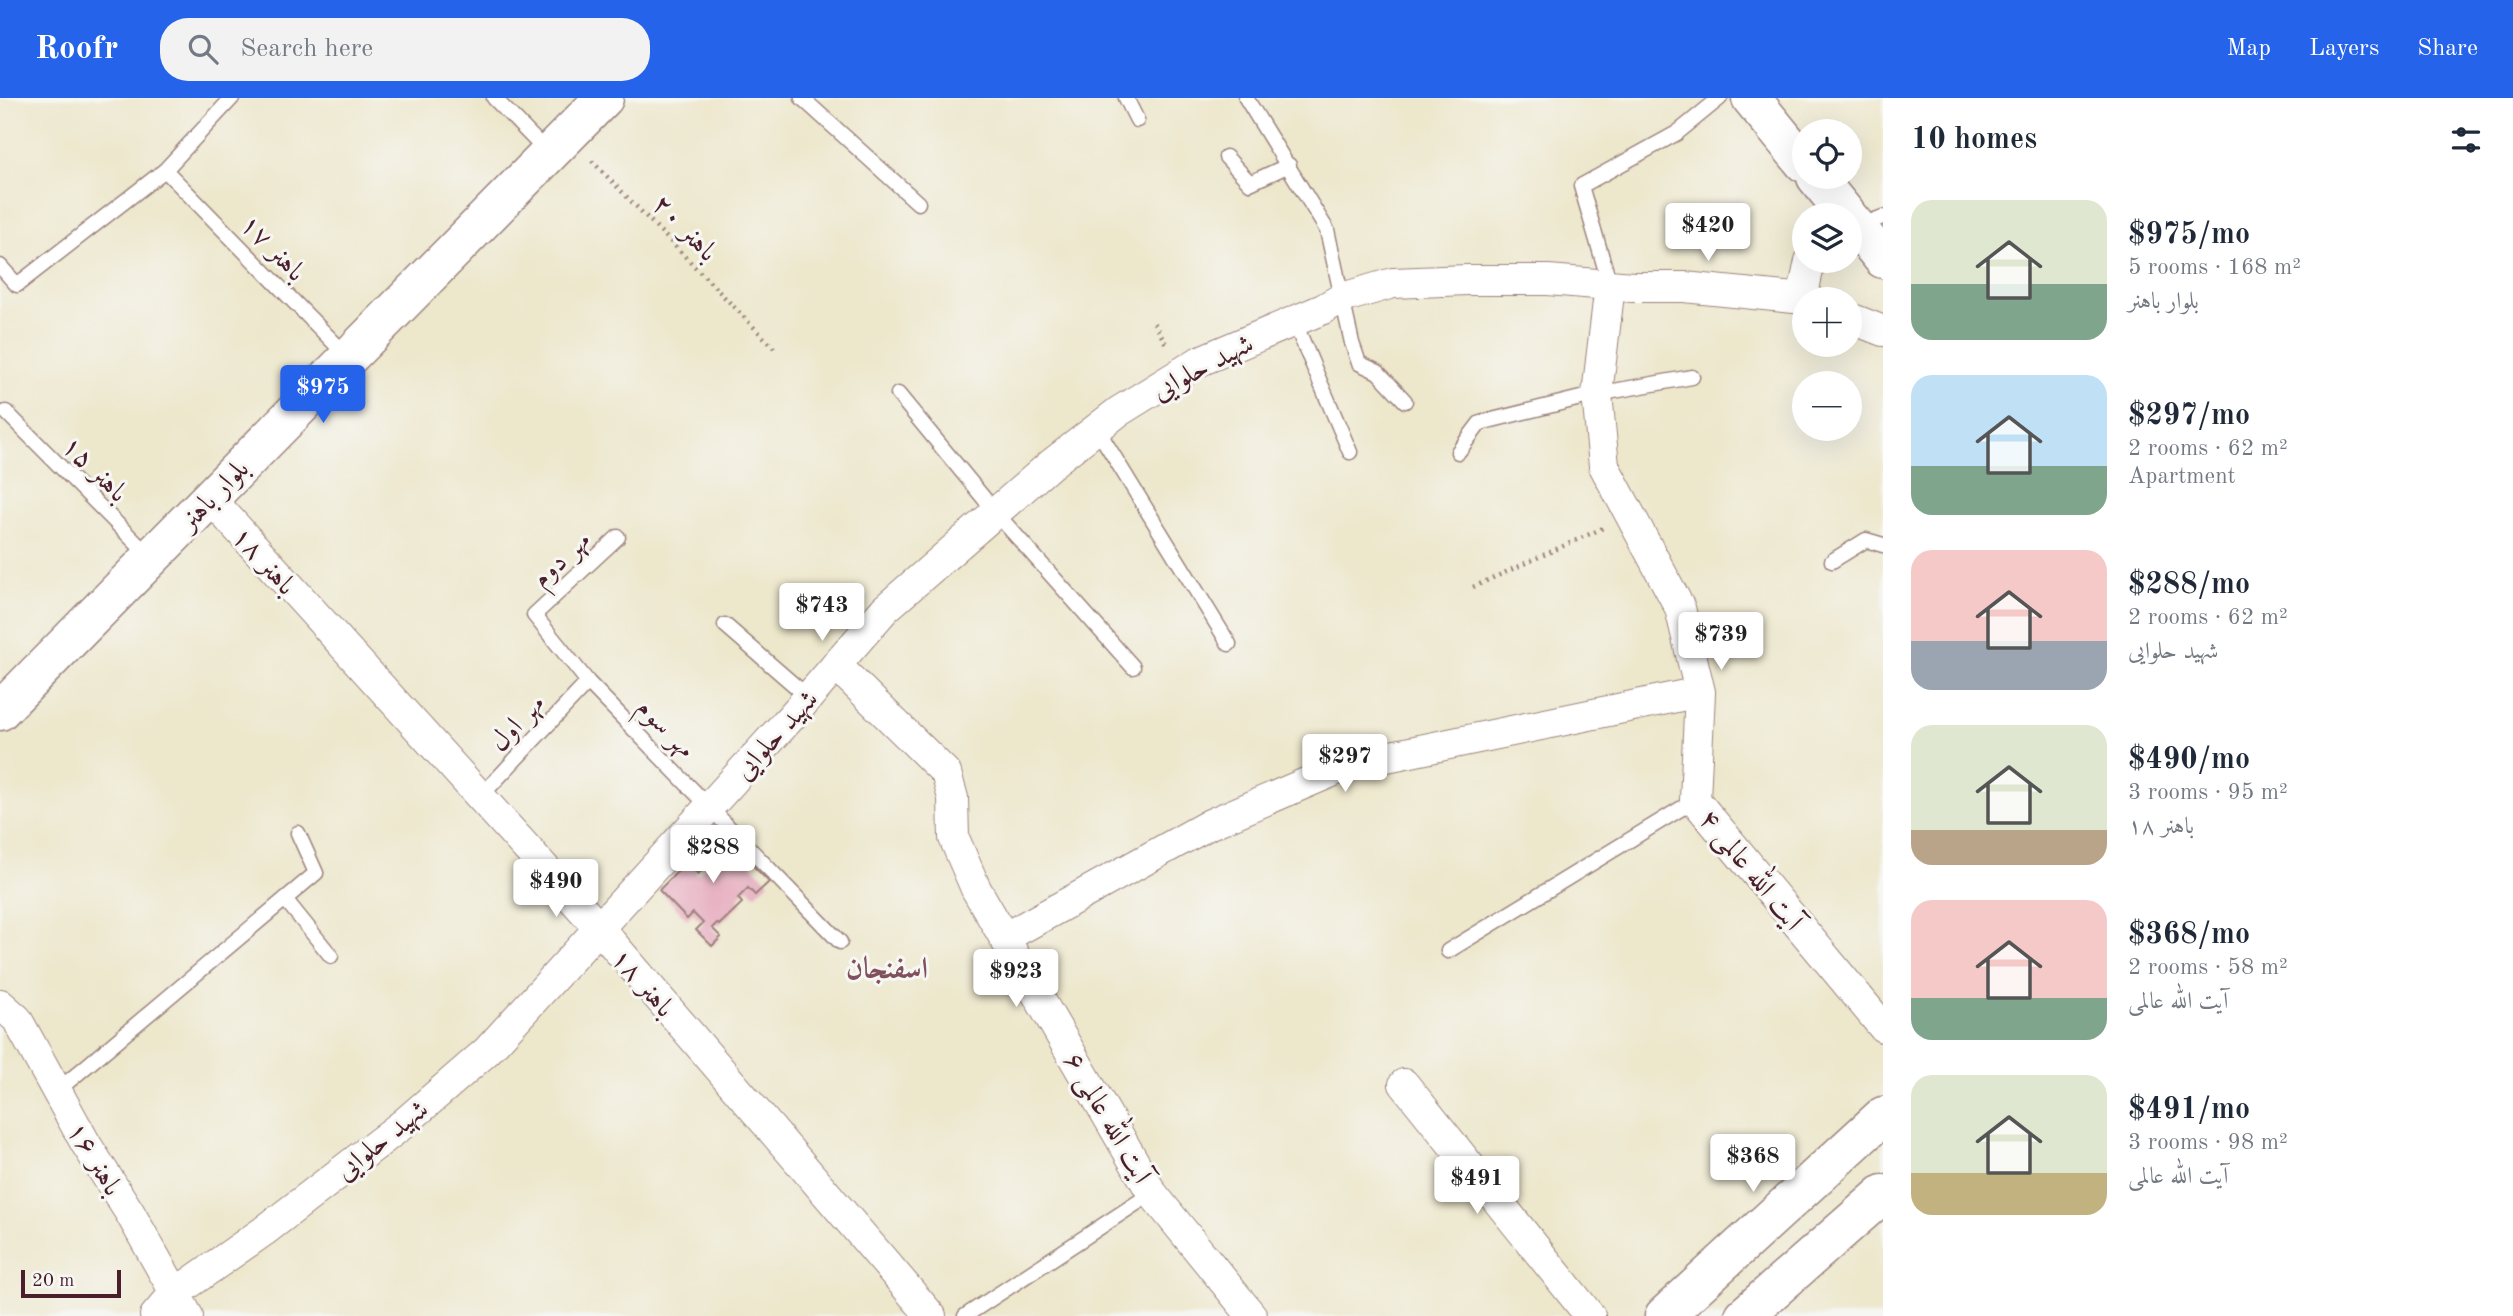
<!DOCTYPE html>
<meta charset="utf-8">
<style>
:root{--surface:#fff;--page:#f2f2f3;--text:#1f2937;--muted:#747a83;--accent:#2563eb}
body{margin:0;font-family:"Old Standard TT",Amiri,serif;background:var(--page);color:var(--text);height:100vh;display:flex;flex-direction:column;font-size:26px;white-space:nowrap}
*{box-sizing:border-box;margin:0}
p{font-size:23px;color:var(--muted)}
.icon{flex:none;width:38px;height:38px;fill:none;stroke:currentColor;stroke-width:2;stroke-linecap:round;stroke-linejoin:round}
.map{position:relative;flex:1;overflow:hidden}
.details{display:flex;flex-direction:column;background:var(--surface);width:630px}
.details>*{flex:none}
.buttons{position:absolute;left:1792px;top:21px;display:grid;gap:14px}
.buttons a{display:grid;place-items:center;width:70px;height:70px;border-radius:50%;background:var(--surface);box-shadow:0 7px 28px #0002;font-size:35px}
.scale{position:absolute;left:21px;bottom:18px;width:100px;box-sizing:border-box;padding-left:7px;border:4px solid #4a1f2b;border-top:0;font-size:19px;line-height:24px;white-space:nowrap;color:#4a1f2b;-webkit-text-stroke:5px #f6f6f2;paint-order:stroke}
.price{position:absolute;translate:-50% -60px;padding:0 16px;border-radius:7px;background:#fff;color:#222;font-size:23px;line-height:46px;filter:drop-shadow(0 2px 4px #0008)}
.price::after{content:'';position:absolute;left:50%;top:42px;width:21px;height:16px;margin-left:-10px;background:inherit;clip-path:polygon(0 0,100% 0,50% 100%)}
.price.selected{background:var(--accent);color:#fff}
ul{padding:0;list-style:none}
li{display:flex;align-items:center;gap:21px;height:175px;padding:0 28px}
li span{display:grid;place-items:center;flex:none;width:196px;height:140px;border-radius:21px;color:#555}
li>.icon{margin-inline-start:auto}
span .icon{width:84px;height:84px;fill:#fffc;stroke-width:1}
li b{font-size:30px}
h2{display:flex;justify-content:space-between;align-items:center;height:84px;padding:0 28px;font-size:30px}
header{display:flex;align-items:center;gap:42px;box-sizing:border-box;height:98px;padding:0 35px;background:var(--accent);color:#fff}
header strong{font-size:33px}
nav{display:flex;gap:38px;margin-inline-start:auto;font-size:24px}
.search{width:490px;height:63px;background:var(--page);display:flex;align-items:center;gap:18px;box-sizing:border-box;padding:0 24px;border-radius:28px;color:var(--muted);font-size:26px}
main{display:flex;flex:1;min-height:0}
.map>svg:first-child{display:block}
.building{fill:#e6aabe}
.lines{fill:none;stroke-linecap:round;stroke-linejoin:round}
.lane-casing{stroke:#9c837c;stroke-width:17}
.street-casing{stroke:#9c837c;stroke-width:32}
.secondary-casing{stroke:#9c837c;stroke-width:41}
.path{stroke:#9c837c;stroke-width:4.5;stroke-dasharray:2 5;stroke-linecap:butt}
.lane{stroke:#fff;stroke-width:14}
.street{stroke:#fff;stroke-width:30}
.secondary{stroke:#fff;stroke-width:38}
.labels{text-anchor:middle;stroke-width:6;stroke-linejoin:round;paint-order:stroke}
.street-label{font-size:28px;fill:#4a1f2b;stroke:#f6f6f2}
.neighbourhood-label{font-size:30px;font-weight:bold;fill:#81505e;stroke:#f6f6f2}
</style>
<header>
<strong>Roofr</strong>
<div class="search"><svg class="icon" aria-label="search" viewBox="0 0 24 24"><circle cx="10" cy="10" r="6"/><path d="M15 15l6 6"/></svg>Search here</div>
<nav><a>Map</a><a>Layers</a><a>Share</a></nav>
</header>
<main>
<div class="map">
<svg width="1883" height="1218" viewBox="0 0 1883 1218">
<rect width="100%" height="100%" fill="#f6f6f2"/>
<filter id="ink" filterUnits="userSpaceOnUse"><feTurbulence type="fractalNoise" baseFrequency=".0143" numOctaves="2"/><feDisplacementMap in="SourceGraphic" scale="14" xChannelSelector="R" yChannelSelector="G"/><feConvolveMatrix kernelMatrix="1 2 1 2 8 2 1 2 1" color-interpolation-filters="sRGB"/></filter>
<filter id="wash" filterUnits="userSpaceOnUse"><feTurbulence type="fractalNoise" baseFrequency=".00686" numOctaves="4" result="noise"/><feDisplacementMap in="SourceGraphic" scale="28" xChannelSelector="R" yChannelSelector="G"/><feGaussianBlur stdDeviation="1.57" result="paint"/><feColorMatrix in="noise" values="0 0 0 0 0 0 0 0 0 0 0 0 0 0 0 0 0 1.4 0 .05"/><feComposite in="paint" operator="in"/></filter>
<g filter="url(#wash)">
<rect width="100%" height="100%" fill="#ede7cc"/>
<g id="blocks">
<path class="building" d="M718 732 769 784 755 797 748 790 738 800 742 805 719 827 717 825 712 830 721 839 712 848 696 832 703 825 693 815 687 821 659 792 684 767 681 764 699 746 711 757 695 773 698 776 718 756 706 744Z"/>
</g>
</g>
<g filter="url(#ink)">
<use href="#blocks" fill-opacity="0" stroke="#9c837c" stroke-width="2"/>
<g class="lines">
<defs>
<path id="lane" d="M494 0 547 54
M802 0 918 105
M1126 0 1137 22
M1246 0 1327 132 1352 245 1359 265 1378 274 1405 303
M1226 59 1250 85 1289 67
M165 72 347 258
M1858 128 1883 119
M0 168 17 187 165 72 232 0
M1610 187 1581 88 1677 35 1720 0
M1294 223 1350 354
M898 296 996 415 1133 569
M6 314 150 459
M1097 331 1229 546
M1458 354 1480 325 1597 296 1692 279
M618 439 534 517 588 584 840 844
M1832 463 1866 442 1883 447
M725 527 808 599
M480 699 588 584
M285 801 331 858
M1448 853 1695 702
M57 993 316 775 298 735
M965 1218 1152 1095"/>
<path id="street" d="M1610 187 1597 296 1604 368 1680 510 1700 594 1695 702 1883 929
M1802 201 1810 163
M1850 220 1883 233
M210 400 599 830 931 1218
M836 567 946 675 953 700 954 740 976 791 1152 1095 1252 1218
M1004 840 1210 726 1348 667 1700 594
M0 906 17 921 86 1046 130 1115 188 1218
M1404 986 1590 1218
M155 1218 174 1196 264 1133 403 1026 487 953 792 618 885 511 1050 367 1118 314 1200 263 1323 211 1342 200 1393 185 1467 182H1548L1633 189H1684L1804 201"/>
<path id="secondary" d="M1751 0 1804 65
M1816 79 1847 117
M1850 121 1883 161
M0 613 604 0
M1664 1218 1883 1018
M1744 1218 1883 1096"/>
</defs>
<use href="#lane" class="lane-casing"/>
<use href="#street" class="street-casing"/>
<use href="#secondary" class="secondary-casing"/>
<path class="path" d="M592 63 775 251
M1154 225 1166 246
M1473 489 1603 430"/>
<use href="#lane" class="lane"/>
<use href="#street" class="street"/>
<use href="#secondary" class="secondary"/>
</g>
</g>
<g class="labels">
<g class="street-label">
<text transform="translate(686 129) rotate(46)" y="10">باهنر ۲۰</text>
<text transform="translate(274 149) rotate(46)" y="10">باهنر ۱۷</text>
<text transform="translate(1202 268) rotate(-28)" y="10">شهید حلوایی</text>
<text transform="translate(96 370) rotate(45)" y="10">باهنر ۱۵</text>
<text transform="translate(213 396) rotate(-46)" y="10">بلوار باهنر</text>
<text transform="translate(560 460) rotate(-43)" y="10">مهر دوم</text>
<text transform="translate(265 462) rotate(48)" y="10">باهنر ۱۸</text>
<text transform="translate(516 624) rotate(-47)" y="10">مهر اول</text>
<text transform="translate(667 629) rotate(46)" y="10">مهر سوم</text>
<text transform="translate(775 636) rotate(-48)" y="10">شهید حلوایی</text>
<text transform="translate(1752 771) rotate(51)" y="10">آیت الله عالمی ۴</text>
<text transform="translate(644 884) rotate(49)" y="10">باهنر ۱۸</text>
<text transform="translate(1109 1019) rotate(60)" y="10">آیت الله عالمی ۶</text>
<text transform="translate(381 1041) rotate(-39)" y="10">شهید حلوایی</text>
<text transform="translate(96 1060) rotate(59)" y="10">باهنر ۱۶</text>
</g>
<g class="neighbourhood-label">
<text x="887" y="880">اسفنجان</text>
</g>
</g>
</svg>
<div class="buttons">
<a><svg class="icon" aria-label="locate" viewBox="0 0 24 24"><circle cx="12" cy="12" r="6"/><path d="M12 2v4M12 18v4M2 12h4M18 12h4"/></svg></a>
<a><svg class="icon" aria-label="layers" viewBox="0 0 24 24"><path d="M12 4l9 5-9 5-9-5zM3 14l9 5 9-5"/></svg></a>
<a>+</a>
<a>−</a>
</div>
<div class="scale">20 m</div>
<b class="price" style="left:1708px;top:165px">$420</b>
<b class="price selected" style="left:323px;top:327px">$975</b>
<b class="price" style="left:822px;top:545px">$743</b>
<b class="price" style="left:1721px;top:574px">$739</b>
<b class="price" style="left:1345px;top:696px">$297</b>
<b class="price" style="left:713px;top:787px">$288</b>
<b class="price" style="left:556px;top:821px">$490</b>
<b class="price" style="left:1016px;top:911px">$923</b>
<b class="price" style="left:1753px;top:1096px">$368</b>
<b class="price" style="left:1477px;top:1118px">$491</b>
</div>
<section class="details">
<h2>10 homes<svg class="icon" aria-label="filters" viewBox="0 0 24 24"><path d="M4 7h16M4 17h16"/><circle cx="9" cy="7" r="2"/><circle cx="15" cy="17" r="2"/></svg></h2>
<ul>
<li><span style="background:linear-gradient(#dfe7d0 60%,#7fa58c 0)"><svg class="icon" aria-label="home" viewBox="0 0 24 24"><path d="M3 11l9-7 9 7M6 9v11h12V9"/></svg></span><div><b>$975/mo</b><p>5 rooms · 168 m²</p><p>بلوار باهنر</p></div></li>
<li><span style="background:linear-gradient(#bfe0f5 65%,#7fa58c 0)"><svg class="icon" aria-label="home" viewBox="0 0 24 24"><path d="M3 11l9-7 9 7M6 9v11h12V9"/></svg></span><div><b>$297/mo</b><p>2 rooms · 62 m²</p><p>Apartment</p></div></li>
<li><span style="background:linear-gradient(#f6c9c9 65%,#9aa5b1 0)"><svg class="icon" aria-label="home" viewBox="0 0 24 24"><path d="M3 11l9-7 9 7M6 9v11h12V9"/></svg></span><div><b>$288/mo</b><p>2 rooms · 62 m²</p><p>شهید حلوایی</p></div></li>
<li><span style="background:linear-gradient(#dfe7d0 75%,#b9a48a 0)"><svg class="icon" aria-label="home" viewBox="0 0 24 24"><path d="M3 11l9-7 9 7M6 9v11h12V9"/></svg></span><div><b>$490/mo</b><p>3 rooms · 95 m²</p><p>باهنر ۱۸</p></div></li>
<li><span style="background:linear-gradient(#f6c9c9 70%,#7fa58c 0)"><svg class="icon" aria-label="home" viewBox="0 0 24 24"><path d="M3 11l9-7 9 7M6 9v11h12V9"/></svg></span><div><b>$368/mo</b><p>2 rooms · 58 m²</p><p>آیت الله عالمی</p></div></li>
<li><span style="background:linear-gradient(#dfe7d0 70%,#c2b280 0)"><svg class="icon" aria-label="home" viewBox="0 0 24 24"><path d="M3 11l9-7 9 7M6 9v11h12V9"/></svg></span><div><b>$491/mo</b><p>3 rooms · 98 m²</p><p>آیت الله عالمی</p></div></li>
</ul>
</section>
</main>
